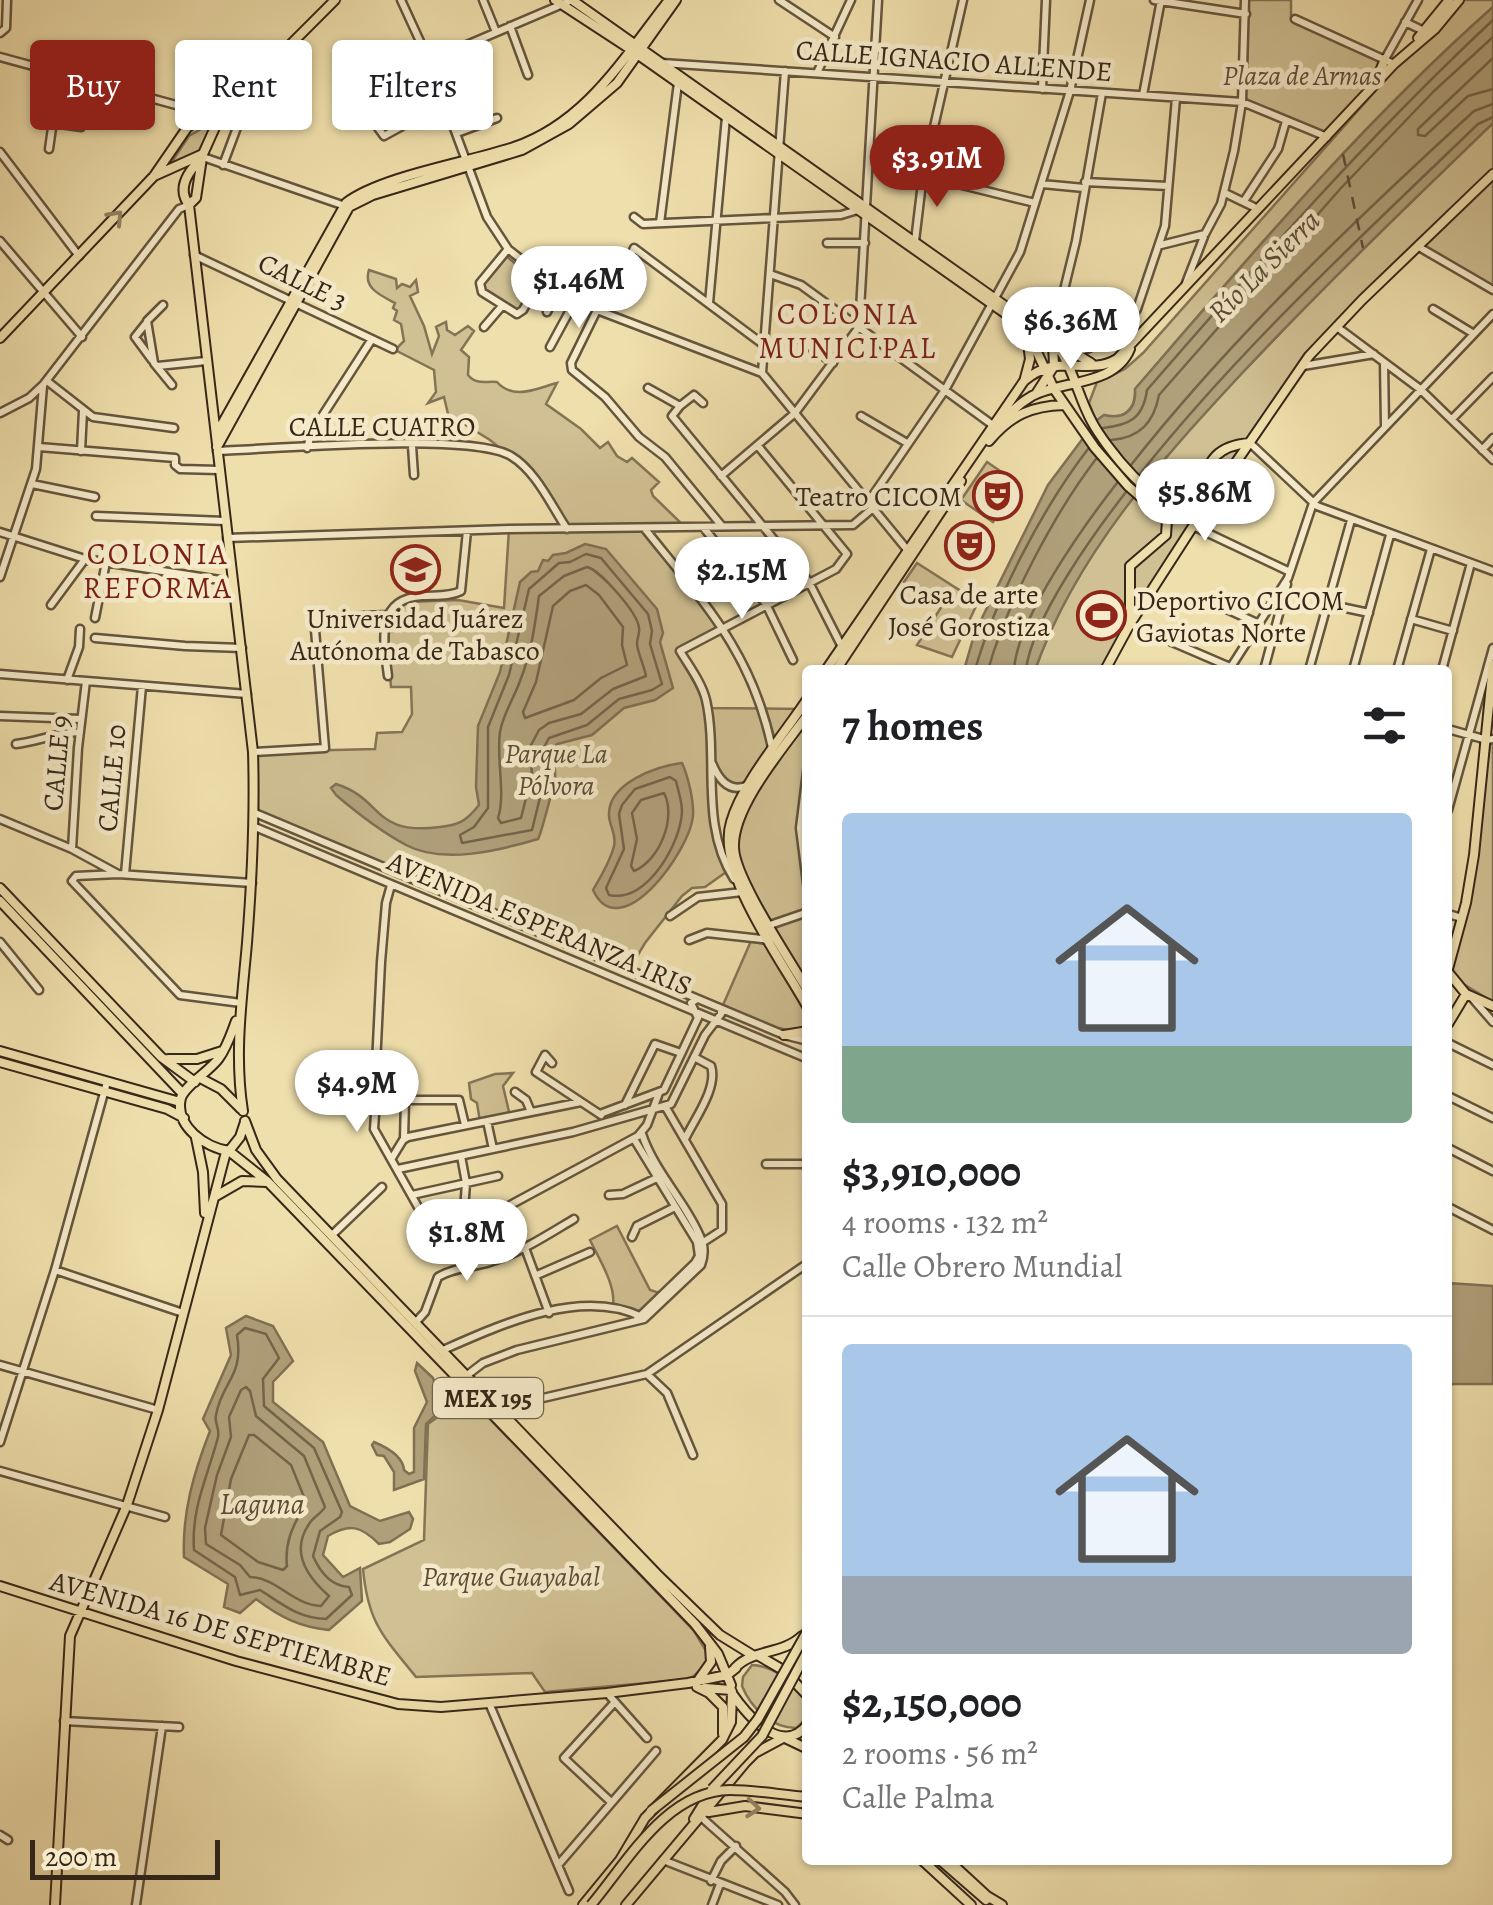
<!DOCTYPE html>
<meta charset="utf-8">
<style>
:root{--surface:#fff;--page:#f6f6f6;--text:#202124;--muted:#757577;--line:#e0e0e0;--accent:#8f2418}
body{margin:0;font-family:Alegreya,serif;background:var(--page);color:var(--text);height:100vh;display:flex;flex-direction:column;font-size:38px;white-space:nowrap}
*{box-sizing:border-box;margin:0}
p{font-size:32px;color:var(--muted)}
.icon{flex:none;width:55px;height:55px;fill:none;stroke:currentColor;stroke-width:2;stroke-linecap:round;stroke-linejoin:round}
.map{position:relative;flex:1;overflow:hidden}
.side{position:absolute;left:802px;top:665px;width:650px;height:1200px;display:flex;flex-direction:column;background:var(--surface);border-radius:10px;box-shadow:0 2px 8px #0004}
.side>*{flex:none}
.top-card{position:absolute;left:30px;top:40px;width:622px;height:90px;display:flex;gap:20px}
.scale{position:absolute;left:30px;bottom:25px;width:190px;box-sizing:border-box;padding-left:10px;border:5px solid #372718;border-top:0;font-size:28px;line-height:35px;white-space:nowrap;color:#372718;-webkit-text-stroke:8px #f5eac9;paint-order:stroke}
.price{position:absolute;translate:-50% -85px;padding:0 22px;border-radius:35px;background:#fff;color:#222;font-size:32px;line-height:65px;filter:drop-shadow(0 2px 5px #0008)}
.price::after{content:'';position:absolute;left:50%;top:60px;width:30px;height:22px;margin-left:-15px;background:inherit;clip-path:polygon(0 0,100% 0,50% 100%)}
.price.selected{background:var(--accent);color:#fff}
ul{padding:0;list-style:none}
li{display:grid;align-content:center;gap:20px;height:530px;padding:0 40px}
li+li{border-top:2px solid var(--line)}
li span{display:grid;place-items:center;height:310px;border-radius:10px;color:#555}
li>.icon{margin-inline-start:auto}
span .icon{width:180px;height:180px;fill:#fffc;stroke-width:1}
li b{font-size:42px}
h2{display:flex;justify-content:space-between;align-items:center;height:120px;padding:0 40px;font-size:42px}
.chip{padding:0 35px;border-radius:10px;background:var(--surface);box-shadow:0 2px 8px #0004;font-size:35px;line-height:90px}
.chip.selected{background:var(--accent);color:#fff}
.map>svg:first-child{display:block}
.green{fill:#d0c093;stroke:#847456;stroke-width:2.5}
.water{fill:#b0a07a;stroke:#807053;stroke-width:2.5}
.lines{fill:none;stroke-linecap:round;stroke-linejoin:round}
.shore{stroke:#746449;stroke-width:2.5}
.ferry{stroke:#5b4b35;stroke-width:2.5;stroke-dasharray:12 10;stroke-linecap:butt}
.minor-casing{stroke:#65553d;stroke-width:11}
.major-casing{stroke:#372718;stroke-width:12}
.minor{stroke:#f5eac9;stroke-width:6}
.major{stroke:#efdfac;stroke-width:8}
.major-bridge-casing{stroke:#372718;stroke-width:12;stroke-linecap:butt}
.major-bridge{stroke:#efdfac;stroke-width:8}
.oneway{stroke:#938362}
.labels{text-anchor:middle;stroke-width:9;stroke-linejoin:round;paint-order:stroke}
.shield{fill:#f5eac9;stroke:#70624d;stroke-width:2.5}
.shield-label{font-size:25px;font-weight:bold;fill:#372718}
.street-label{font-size:28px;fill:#372718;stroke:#f5eac9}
.park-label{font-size:28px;font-style:italic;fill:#5d4d37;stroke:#f5eac9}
.poi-label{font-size:28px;fill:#372718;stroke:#f5eac9}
.water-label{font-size:30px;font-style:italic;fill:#5b4b35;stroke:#f5eac9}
.neighbourhood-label{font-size:30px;letter-spacing:2.5px;fill:#7a1f14;stroke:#f5eac9}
</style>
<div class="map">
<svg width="1493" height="1905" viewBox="0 0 1493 1905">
<rect width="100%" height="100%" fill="#efdfac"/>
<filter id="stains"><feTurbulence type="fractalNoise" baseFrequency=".002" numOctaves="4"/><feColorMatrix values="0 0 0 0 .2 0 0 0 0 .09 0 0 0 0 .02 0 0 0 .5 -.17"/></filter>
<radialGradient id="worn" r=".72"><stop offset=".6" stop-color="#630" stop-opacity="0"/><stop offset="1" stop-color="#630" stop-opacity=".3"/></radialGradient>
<path class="green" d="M1245 0H1291V18L1385 59 1374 86 1328 137 1242 102Z
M1456 0H1493V7C1362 123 1249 257 1135 389 1136 409 1124 420 1104 415L1096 421 1089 403 1097 382 1125 369 1143 353Z
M213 122C206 146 197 159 171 163L189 136Z
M1493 123V290L1419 247 1309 356 1250 443 1105 670H1035C1075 554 1161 460 1244 371 1324 286 1408 205 1493 123Z
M506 256 537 281 517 313 484 291 482 286Z
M369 270 396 279 397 288 402 284 410 287 416 280 418 292 410 296 424 326 432 354 439 336 436 327 446 322 447 330 455 335 468 326 474 331 461 350 469 357 468 375C476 385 485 381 497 382 514 401 537 388 557 383L546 404 581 429 600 448 608 442 617 456 627 462 632 458 659 482 651 490 653 496 682 524 568 528 535 476 490 440 448 414 444 397 428 403 436 392 434 370 395 350 404 341 401 324 394 320 397 311 393 308 395 303C380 295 363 288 369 270Z
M987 462 1019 484 993 522 961 500Z
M644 528 724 627 680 651 702 690 707 708 801 709 746 786 731 787 711 761 719 841 729 870 705 887 692 888 682 896 645 943 629 970 255 813 253 752 375 749 377 733 402 732 412 714 411 687H391C389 657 380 620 408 602L458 600 504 608 509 529Z
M917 563 978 602 952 657 917 645 942 606 904 582Z
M807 714V764L800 821 807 891V991C790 960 734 879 734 848 734 807 785 748 807 714Z
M1493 742V1002L1460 982 1450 971 1468 899 1490 743Z
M751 941 764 944 770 951 807 1012V1027C782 1038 747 1015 723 1005Z
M513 1073 503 1086 510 1116 480 1122 477 1103 471 1099 469 1083 495 1074Z
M617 1226 650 1290 663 1294 639 1316 613 1306C616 1285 599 1259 590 1240Z
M446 1411 487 1416 694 1631 708 1654 705 1665 691 1679 545 1692 532 1673 416 1677C383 1636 368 1623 363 1569L424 1540 428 1424Z
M752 1665C777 1666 791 1684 807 1701 807 1713 806 1721 796 1728 772 1728 751 1708 742 1686L743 1677Z"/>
<path class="water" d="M1493 7V123C1408 205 1324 286 1244 371 1161 460 1076 554 1035 670H964L975 632 1048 485 1096 421 1104 415C1124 420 1137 410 1135 389 1249 257 1362 123 1493 7Z
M585 544 606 549 657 609 663 633 660 642 673 688 655 700 624 708 592 735 557 744 551 753C553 760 556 769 555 777 554 785 541 834 538 839 501 850 443 865 406 845 382 832 357 813 336 795L331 788 336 784C384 799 372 836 440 827 460 825 467 820 479 805L476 787 478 726 500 672 520 582 531 572 538 571 543 560 548 561 553 555 566 553Z
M682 763C688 776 694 801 693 816 690 851 620 948 593 890 601 876 610 862 614 846 617 834 609 826 609 815 608 783 657 766 682 763Z
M1448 1283 1493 1286V1384H1448Z
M246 1316 273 1326 293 1361 273 1382V1402L323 1442 350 1506 380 1521 409 1512 413 1519 410 1529 390 1542 379 1544C361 1526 350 1523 328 1536L323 1555 343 1577 360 1568 362 1601 329 1630C299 1627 280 1617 256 1599L240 1613 224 1607 228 1584 184 1557C182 1512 194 1472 210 1431L203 1419 231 1355 226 1328Z
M417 1363 433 1378 442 1409 426 1424 424 1479 394 1490V1472L384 1456 377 1455 372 1445 374 1442C386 1447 403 1456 404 1470L409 1474 414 1472V1428L427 1402 415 1371Z"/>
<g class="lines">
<path class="shore" d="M1493 58 1418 129V135L1425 136 1468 96 1493 89
M1103 428C1129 425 1143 419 1147 390 1258 262 1369 136 1493 20
M1111 440C1140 438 1154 422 1159 395L1341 188 1434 91 1493 37
M1131 465C1232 337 1354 221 1474 111L1493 104
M1140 474C1241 347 1362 236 1478 124L1493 117
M586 554 601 558 648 614 652 631 650 644 662 684 652 690 619 699 587 725 549 738 542 751 545 777 532 830 462 843 460 835 474 827 488 808V727L509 675 529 589 559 563 570 562Z
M587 567C600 570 638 613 639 628 640 633 637 638 637 644 638 654 644 665 646 676L613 689 581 714 549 723 539 730 530 747 532 775 521 818 501 823 498 818C506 794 496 759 500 732 503 714 514 698 520 681 531 654 535 625 539 596L564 576Z
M586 585 599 595 623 627 622 645 627 665 601 678 574 700 525 718 523 712 536 682 553 606 570 591Z
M975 670C996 597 1042 509 1088 449
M988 670C1007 603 1054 514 1096 459
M1014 670C1017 618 1085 524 1117 483
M1026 670C1032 619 1094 533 1126 492
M670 777 676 781C679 794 684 807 681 820 676 850 645 903 609 895L606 888 624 849 619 814 622 805 635 789Z
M664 793C677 818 659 861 634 871L631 866 637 839 632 813 641 800Z
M245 1328 266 1334 279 1358 263 1379 264 1406 314 1448 342 1512 340 1517 320 1531 313 1556C320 1572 331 1586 349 1587L352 1595 326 1619C298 1618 282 1604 260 1590L240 1595 235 1577 194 1550C191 1507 208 1476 218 1437 220 1428 214 1423 216 1415 222 1381 244 1377 237 1335Z
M246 1387 250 1391 256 1416 304 1456 325 1507C321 1514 314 1516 309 1524 290 1552 307 1577 329 1596L321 1606C293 1605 277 1578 250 1577L240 1565 206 1544 205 1528 217 1475 231 1437 229 1417 241 1390Z
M249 1435H254L291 1465 306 1502C295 1523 284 1540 287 1566L283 1570 258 1562 221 1535 231 1479Z"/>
<path class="ferry" d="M1343 154 1363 248"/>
<defs>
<path id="minor" d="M401 0 429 61 487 217 508 249 542 276 597 310 762 373 909 552
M483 0 496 32
M779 0 835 37
M1154 0 1246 14
M1295 19 1394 64
M1405 22 1426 32
M510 26 528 75
M0 33 6 28 7 0
M0 57 187 108 195 112 197 120
M1385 59 1418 0
M429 61 572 0
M662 63 1242 102 1327 137
M817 73 851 0
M1042 89 1046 0
M1143 95 1161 0
M390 102 370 117 384 136 444 103
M53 123 81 127
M457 133 497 118
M49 149 56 100 76 95 79 76
M0 152 79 256
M203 157 348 207
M869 162 1035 203
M223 165 254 82
M1085 182 1168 186
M1042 184 1084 188
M1225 193 1258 209
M1244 201 1278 149 1286 121
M634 217 643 224 841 215 861 209
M660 223 678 83
M0 241 82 337
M915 241 923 175 963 0
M827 243H865
M1161 245 1205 234
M1419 247 1493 290
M508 249 480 283 482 292 517 314 523 310 542 276
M194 255 393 349
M770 274 801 285 994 426
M622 278 634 248 764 345
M1186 283 1205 234 1221 204 1234 151 1242 102 1245 0
M709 303 726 117
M163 305 147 321 154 363 172 385
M1433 309 1474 334
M597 310 571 363 572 370 605 397 639 437 665 457 721 525
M547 312 559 288
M147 322 135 337 152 360
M484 327 502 306
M1337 327 1420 389 1493 460
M1052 339 1076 241 1102 93
M802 341 833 363
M550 347 576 299
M1076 353C1099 345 1127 331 1137 309L1165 226 1176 98
M1384 362 1385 426
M158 366 206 361
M1303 366 1374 354
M762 373 785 71
M47 381 93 417 174 428
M648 388 680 406 672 416 809 582 842 647
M680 406 694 395 703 403
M0 413 29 398 43 385 179 209 189 205
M861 416 907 443
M1452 419 1493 377
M1250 443 1317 506 1493 571
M412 446 414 475
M39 447 175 458V465L180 469 219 470
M307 448 312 432 372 339
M1482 450 1493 438
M81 451 83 411
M217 451C273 449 471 432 511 456 536 471 551 505 567 529
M721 476 795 413 859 327 878 0
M32 484 95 497
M869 501 945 390 1020 252 1070 91 1090 0
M96 516 225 521
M1193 526 1290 572
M703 527 766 604 793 660
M645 529C704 603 752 652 772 748
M0 532 85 559 233 582
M227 538 509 529 853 525 873 508
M0 577 36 469 43 386
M1327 604 1369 613
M51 605 85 559
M1222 607 1257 623
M95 618 106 562
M1411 619 1453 631
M1130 624 1237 670
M95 638 185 646 242 648
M1229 670 1288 578 1313 503 1493 314
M1264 670 1287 584
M1309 670 1351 520
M1353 670 1390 535
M1397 670 1431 549
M1442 670 1471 563
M0 674 247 694
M388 676C384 643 374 599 422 596 435 595 449 597 461 591L467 531
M67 680 79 647 80 629
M0 716 81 719
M1448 729 1487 740 1493 739
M16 744C38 741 56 733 80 732
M253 752 325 748 314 618 388 615
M712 763C718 778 728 793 746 786
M808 764 800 828 808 891
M1448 810 1493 648
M255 813 784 1035 808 1041
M0 819 72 849 118 874 252 883
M255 827 808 1059
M72 849 78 748 86 681
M118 874 76 876 72 881 180 995 241 1003
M125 874 142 686
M734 879C699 824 719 758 706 700 702 683 689 666 680 651L836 569 847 554 758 446
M1448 914 1462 918
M670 916 698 897 742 892
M770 925 808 912
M689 940 707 933 770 940
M0 942 39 990
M1473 999 1493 1022
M1448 1043 1493 1065
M552 1063 545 1055 536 1072 601 1115
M376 1064 402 1067
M375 1085 381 962 386 903 391 885
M515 1092 526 1100 531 1112
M1448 1096 1493 1118
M376 1100 374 1129 431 1230
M625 1105 655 1044 681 1053
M665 1106 722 1204V1230L702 1243
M600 1114 664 1090 698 1018 691 1003 697 999
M487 1121 493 1149
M404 1139 405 1100H459L465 1125
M634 1139 697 1242 699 1256 695 1263 637 1319
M685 1139C695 1118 718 1088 711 1066L694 1057
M1448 1148 1493 1171
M392 1158 403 1140 408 1137 581 1102
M766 1164H808
M398 1169 573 1132 671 1104 705 1035 721 1014V1009
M412 1195 498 1176
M609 1195 623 1194 661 1176
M1448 1207 1493 1230
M464 1220 501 1210 638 1136 647 1125 659 1093
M332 1235 382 1187
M632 1237 637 1226 675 1207
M525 1248 549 1313
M460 1267 466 1183 461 1156
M55 1270 183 1313
M537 1275 590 1252
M416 1322 425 1312 438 1277C455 1267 471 1268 490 1262 520 1253 547 1235 574 1219
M443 1350C500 1325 581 1287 642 1317
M0 1365 158 1410
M647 1374 667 1393 693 1455
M466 1376 483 1363 517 1350 644 1319 701 1265C704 1257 705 1250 702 1241 687 1203 655 1173 642 1134
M501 1411 517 1404 647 1374 808 1263
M0 1442 55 1270 107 1082
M0 1471 165 1517
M607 1693 647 1738
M489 1703 569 1891
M64 1721 179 1727
M611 1802 564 1758 614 1703
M701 1817 785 1892 795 1905
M0 1835 8 1840
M663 1860 778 1905
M559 1864 656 1751
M711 1881 721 1861 736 1846
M136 1905 162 1726
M712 1905 720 1884"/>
<path id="major" d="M555 0 630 49 1026 328 1054 389 1095 448 1128 486 1167 520 1166 535 1130 566V624
M572 0 1052 339C1073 364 1077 395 1092 422 1103 443 1160 519 1187 503 1211 489 1195 447 1250 443
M1418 38 1449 0
M1377 78 1385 59
M203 157C189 170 176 188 189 205L253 752C255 816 252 879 247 943 242 1000 234 1054 243 1111
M154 176 203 154 221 114 335 0
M189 205 196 198 202 158
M0 338 154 176 187 128 197 120 221 114
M1057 342 1091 363
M1025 378 1030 359 1028 343
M1036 394 1054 366 1053 344
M998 429C1007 415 1018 404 1032 396 1063 380 1115 386 1130 349
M216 435 346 203C381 176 470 162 514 147 587 122 624 57 669 0
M989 441C1011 415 1031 406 1064 405
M217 447 349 207 373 195 522 150 569 124 617 83 676 0
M826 670 1024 381C1059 351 1087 377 1117 359L1394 64 1435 29 1459 0
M836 670 961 481
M1105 670 1130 624 1208 503 1309 356 1362 300 1493 174
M808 698C785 733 742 783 731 822 715 872 783 962 808 1008
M808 714C784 747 732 807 734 848 735 879 790 960 808 991
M0 888 161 1057 195 1082
M0 901 183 1094
M1448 969 1466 903 1474 855 1493 665
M1448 972 1466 994 1493 1006
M236 1021C231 1034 227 1047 219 1058 210 1071 185 1085 181 1098 174 1126 206 1148 229 1151L240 1137 245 1122
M1448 1024 1466 994
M784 1035 808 1031
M0 1051 180 1102
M168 1059H197L222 1051
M0 1062 167 1109 184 1118
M202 1079 221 1089 241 1109
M245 1121 256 1150 277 1179 657 1574 720 1635 754 1656
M196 1138 203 1172 205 1213
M229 1151 268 1182 695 1624 718 1654 731 1685
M216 1196 242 1181 267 1182
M0 1586 236 1661 398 1704 441 1707 607 1693 688 1683 727 1675 736 1668
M759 1656 783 1670 808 1696
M735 1668C752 1649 782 1655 802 1636
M699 1679 711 1662 710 1647
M697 1687 709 1693 723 1707V1734
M705 1688 731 1690
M731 1692C747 1715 782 1758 808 1724
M787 1739 808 1749
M709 1812 745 1806 808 1814
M694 1819 710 1793
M922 1860 971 1905
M940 1860 986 1900
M948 1860 987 1896 1002 1905
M55 1905 70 1636 127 1505 158 1410 226 1152
M583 1905 620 1860 645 1818 722 1740 731 1722 732 1692
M626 1905 746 1762 755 1753 783 1738"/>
</defs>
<use href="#minor" class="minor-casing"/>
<use href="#major" class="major-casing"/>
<use href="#minor" class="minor"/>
<use href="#major" class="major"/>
<defs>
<path id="major-bridge" d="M712 1789 762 1736 808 1650
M651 1811 744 1737 758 1719 808 1630
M591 1905C628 1861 666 1791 730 1790 755 1790 782 1795 808 1797"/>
</defs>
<use href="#major-bridge" class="major-bridge-casing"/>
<use href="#major-bridge" class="major-bridge"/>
</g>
<defs><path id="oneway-chevron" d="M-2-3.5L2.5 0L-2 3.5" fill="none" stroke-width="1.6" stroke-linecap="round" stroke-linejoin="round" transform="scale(2.5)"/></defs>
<g class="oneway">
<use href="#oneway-chevron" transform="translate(116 217) rotate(-47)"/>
<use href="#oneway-chevron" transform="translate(753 1808) rotate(5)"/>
</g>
<defs>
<symbol id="theatre-ring" viewBox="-11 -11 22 22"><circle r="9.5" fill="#f5eac9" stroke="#8f2418" stroke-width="1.5"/><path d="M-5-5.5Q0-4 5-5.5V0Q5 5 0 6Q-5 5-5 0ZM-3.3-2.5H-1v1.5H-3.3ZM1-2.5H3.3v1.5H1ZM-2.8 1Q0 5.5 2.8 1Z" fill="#8f2418"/></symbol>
<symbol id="university-ring" viewBox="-11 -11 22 22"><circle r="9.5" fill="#f5eac9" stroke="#8f2418" stroke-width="1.5"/><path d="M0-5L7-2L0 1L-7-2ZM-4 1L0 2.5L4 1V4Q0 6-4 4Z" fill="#8f2418"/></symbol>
<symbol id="stadium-ring" viewBox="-11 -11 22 22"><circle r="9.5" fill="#f5eac9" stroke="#8f2418" stroke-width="1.5"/><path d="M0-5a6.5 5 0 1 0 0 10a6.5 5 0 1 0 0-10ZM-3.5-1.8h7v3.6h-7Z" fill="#8f2418"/></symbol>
</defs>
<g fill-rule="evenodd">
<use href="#theatre-ring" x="970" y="468" width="55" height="55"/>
<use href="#theatre-ring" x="942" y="518" width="55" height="55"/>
<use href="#university-ring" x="388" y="542" width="55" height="55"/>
<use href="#stadium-ring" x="1074" y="588" width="55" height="55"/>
</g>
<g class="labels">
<rect class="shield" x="433" y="1378" width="110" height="40" rx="8"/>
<g class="shield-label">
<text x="488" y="1407">MEX 195</text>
</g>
<g class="street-label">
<text transform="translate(954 60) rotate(4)" y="10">CALLE IGNACIO ALLENDE</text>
<text transform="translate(303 281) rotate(26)" y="10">CALLE 3</text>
<text x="382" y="436">CALLE CUATRO</text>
<text transform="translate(56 763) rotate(-85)" y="10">CALLE 9</text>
<text transform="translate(111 778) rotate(-85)" y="10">CALLE 10</text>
<text transform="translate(540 923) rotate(23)" y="10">AVENIDA ESPERANZA IRIS</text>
<text transform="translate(221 1628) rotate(16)" y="10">AVENIDA 16 DE SEPTIEMBRE</text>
</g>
<g class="park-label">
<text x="1302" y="85">Plaza de Armas</text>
<text x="556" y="763">Parque La<tspan x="556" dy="32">Pólvora</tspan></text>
<text x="511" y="1586">Parque Guayabal</text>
</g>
<g class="poi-label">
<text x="962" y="506" text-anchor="end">Teatro CICOM</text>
<text x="969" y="604">Casa de arte<tspan x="969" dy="32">José Gorostiza</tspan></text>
<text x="1136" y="610" text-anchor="start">Deportivo CICOM<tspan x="1136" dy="32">Gaviotas Norte</tspan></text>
<text x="415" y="628">Universidad Juárez<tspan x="415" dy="32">Autónoma de Tabasco</tspan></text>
</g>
<g class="water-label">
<text transform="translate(1264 266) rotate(-45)" y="10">Río La Sierra</text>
<text x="262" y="1514">Laguna</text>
</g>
<g class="neighbourhood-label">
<text x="848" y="324">COLONIA<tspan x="848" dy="34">MUNICIPAL</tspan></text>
<text x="158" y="564">COLONIA<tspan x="158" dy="34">REFORMA</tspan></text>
</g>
</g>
<rect width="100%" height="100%" filter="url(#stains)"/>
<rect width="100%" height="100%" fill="url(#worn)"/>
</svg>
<div class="scale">200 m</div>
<b class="price selected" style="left:937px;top:210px">$3.91M</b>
<b class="price" style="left:579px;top:331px">$1.46M</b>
<b class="price" style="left:1071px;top:372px">$6.36M</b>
<b class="price" style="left:1205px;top:544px">$5.86M</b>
<b class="price" style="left:742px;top:622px">$2.15M</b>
<b class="price" style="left:357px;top:1135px">$4.9M</b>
<b class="price" style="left:467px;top:1284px">$1.8M</b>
<div class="top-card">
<a class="chip selected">Buy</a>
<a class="chip">Rent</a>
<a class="chip">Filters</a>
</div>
<section class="side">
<h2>7 homes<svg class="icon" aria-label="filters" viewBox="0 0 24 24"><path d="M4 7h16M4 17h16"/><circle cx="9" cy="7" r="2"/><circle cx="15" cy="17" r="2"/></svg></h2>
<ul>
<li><span style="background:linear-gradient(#a9c7e8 75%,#7fa58c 0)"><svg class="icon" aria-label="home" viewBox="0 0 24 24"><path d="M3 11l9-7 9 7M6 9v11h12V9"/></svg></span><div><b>$3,910,000</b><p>4 rooms · 132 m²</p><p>Calle Obrero Mundial</p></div></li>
<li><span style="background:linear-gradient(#a9c7e8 75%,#9aa5b1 0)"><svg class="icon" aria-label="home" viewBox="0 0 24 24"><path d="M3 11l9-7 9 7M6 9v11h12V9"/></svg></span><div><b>$2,150,000</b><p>2 rooms · 56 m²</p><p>Calle Palma</p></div></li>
</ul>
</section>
</div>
